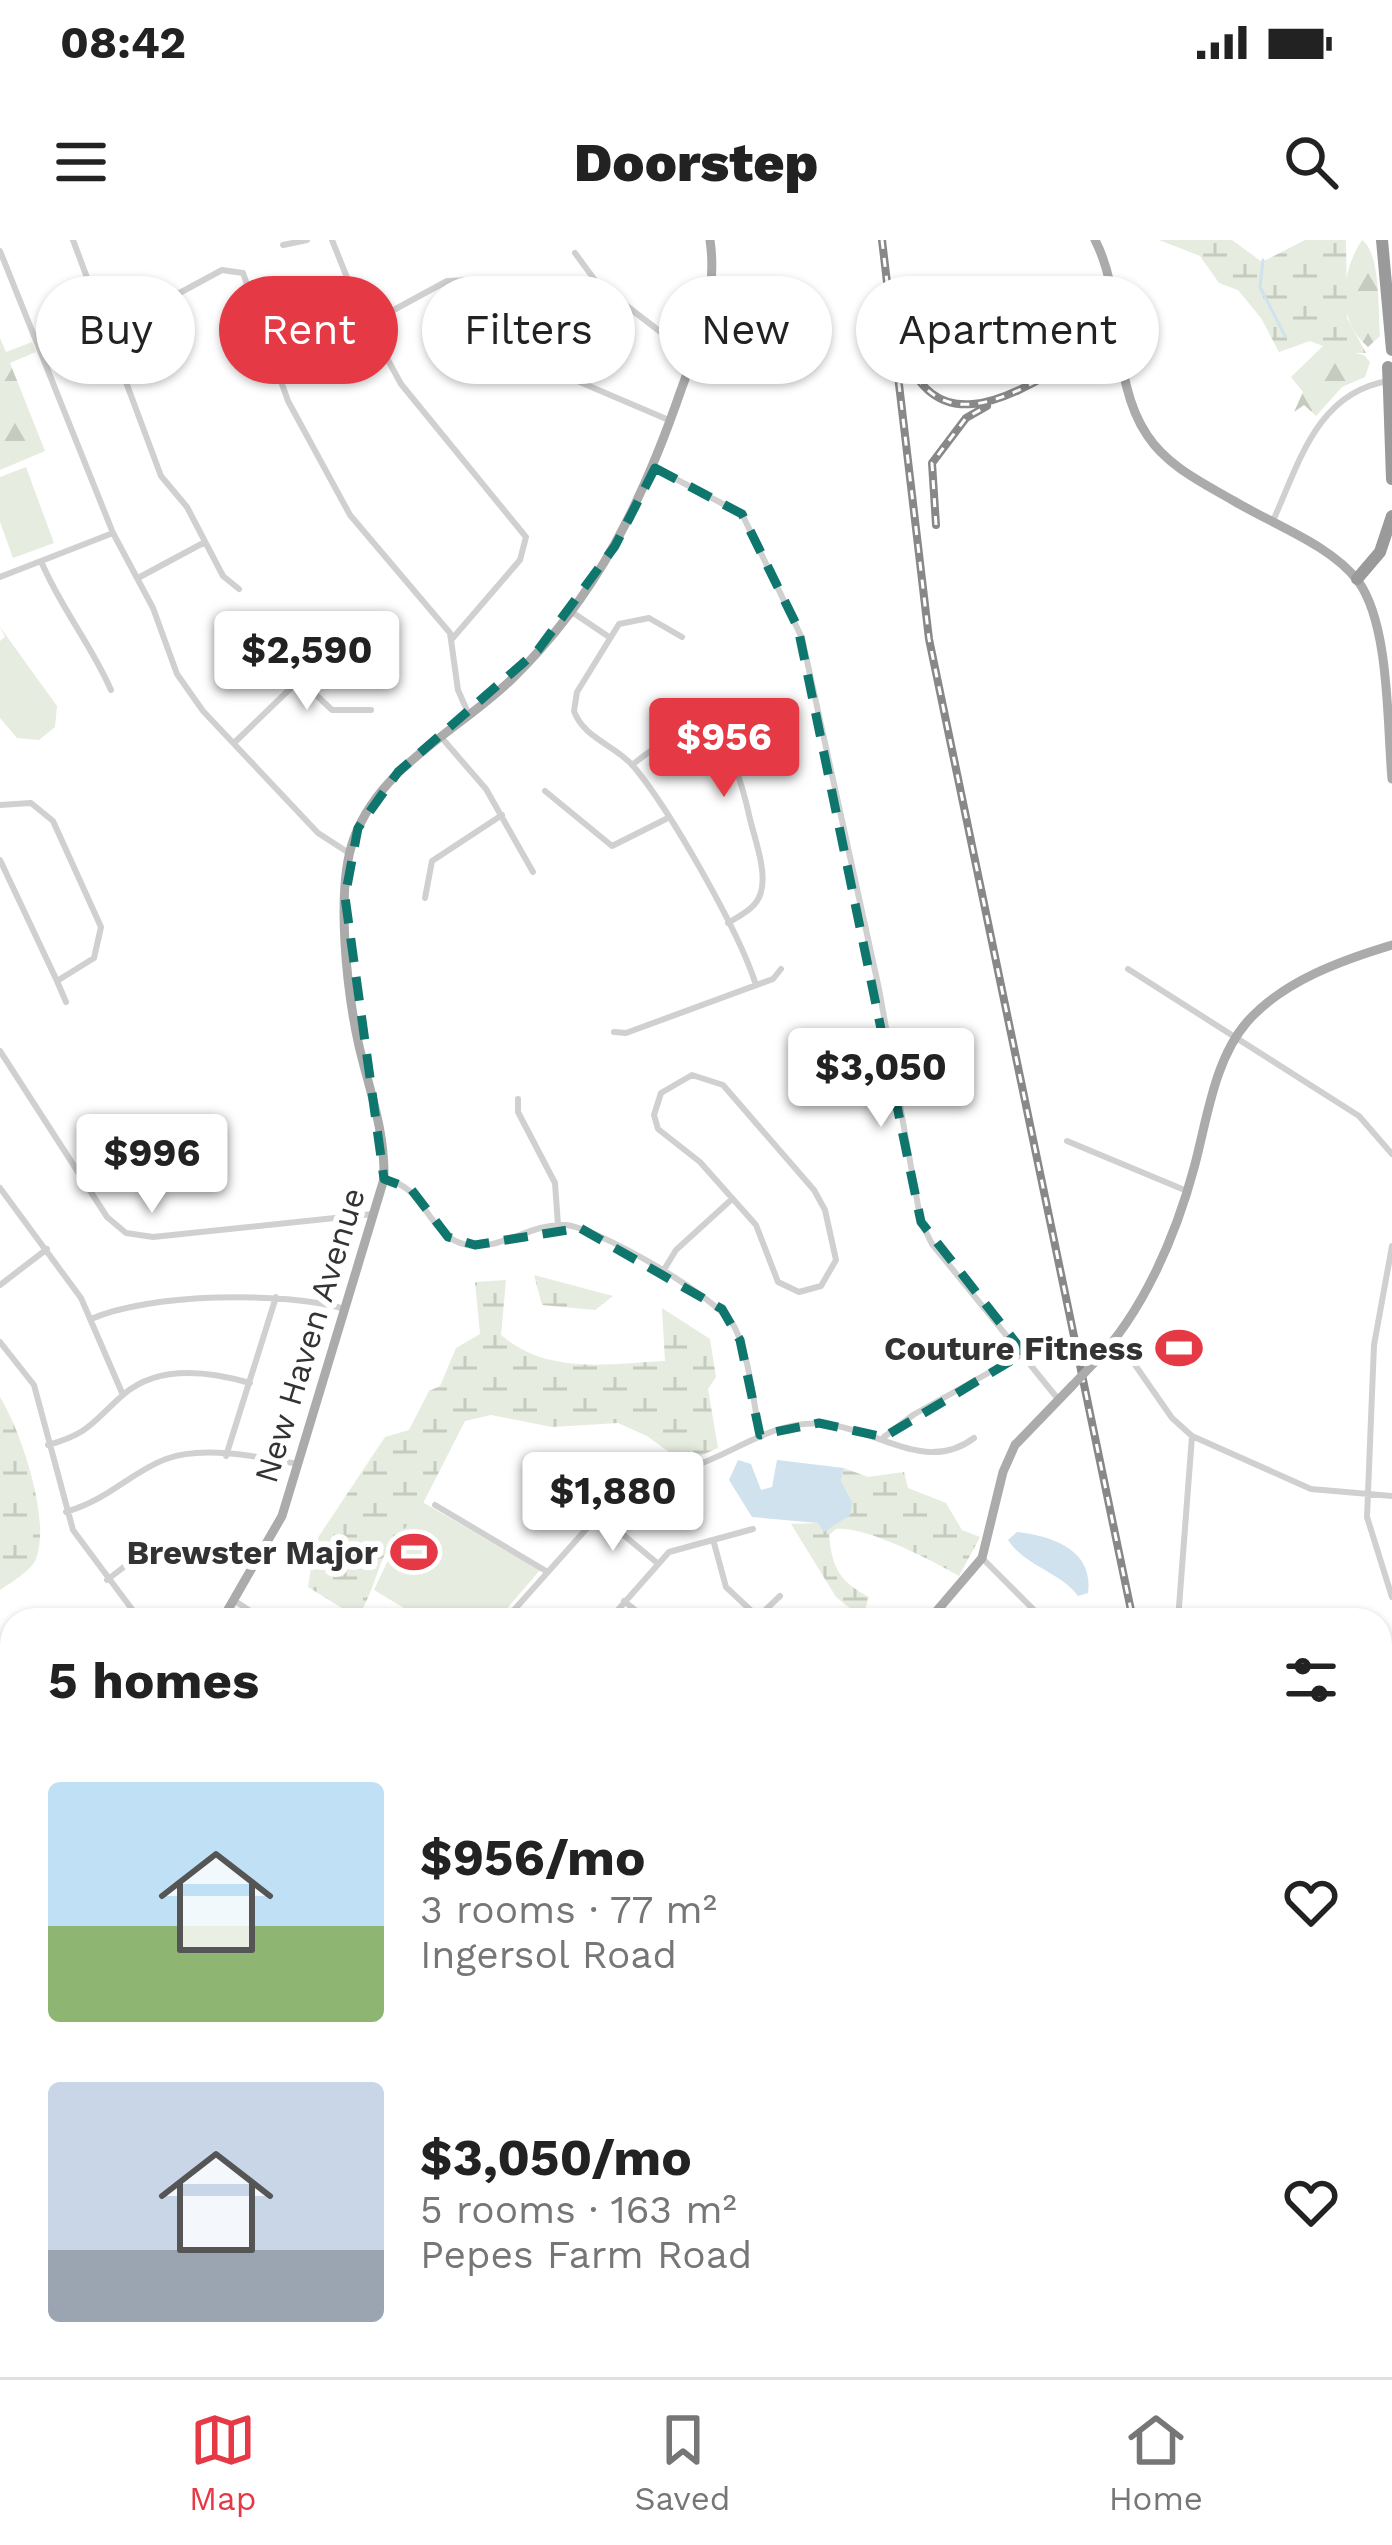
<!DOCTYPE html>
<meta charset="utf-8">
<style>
:root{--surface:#fff;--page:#f2f2f2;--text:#222;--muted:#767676;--line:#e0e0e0;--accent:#e63946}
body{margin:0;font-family:"Work Sans",sans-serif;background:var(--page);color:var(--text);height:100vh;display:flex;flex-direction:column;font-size:45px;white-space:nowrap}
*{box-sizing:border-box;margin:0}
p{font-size:39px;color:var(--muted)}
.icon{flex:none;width:66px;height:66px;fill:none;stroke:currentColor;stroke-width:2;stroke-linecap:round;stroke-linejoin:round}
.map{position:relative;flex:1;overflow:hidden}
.side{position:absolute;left:0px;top:1368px;width:1392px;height:771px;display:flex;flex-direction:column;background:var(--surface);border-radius:36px 36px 0 0;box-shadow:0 3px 9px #0004}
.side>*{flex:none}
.hud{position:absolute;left:36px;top:36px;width:1320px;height:108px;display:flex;gap:24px}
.price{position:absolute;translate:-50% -102px;padding:0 27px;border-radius:12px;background:#fff;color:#222;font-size:39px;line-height:78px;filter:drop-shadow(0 3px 6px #0008)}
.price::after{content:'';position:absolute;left:50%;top:72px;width:36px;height:27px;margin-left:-18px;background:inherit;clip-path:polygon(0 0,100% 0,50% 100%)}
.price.selected{background:var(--accent);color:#fff}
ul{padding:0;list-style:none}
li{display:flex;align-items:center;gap:36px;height:300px;padding:0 48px}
li span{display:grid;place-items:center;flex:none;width:336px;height:240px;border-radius:12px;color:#555}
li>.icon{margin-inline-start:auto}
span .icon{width:144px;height:144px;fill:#fffc;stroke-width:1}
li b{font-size:51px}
h2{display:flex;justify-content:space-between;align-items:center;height:144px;padding:0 48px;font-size:51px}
.pill{padding:0 42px;border-radius:54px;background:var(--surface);box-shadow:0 3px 9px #0004;font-size:42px;line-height:108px}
.pill.selected{background:var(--accent);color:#fff}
.status{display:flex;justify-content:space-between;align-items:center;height:84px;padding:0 60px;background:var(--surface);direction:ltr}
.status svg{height:33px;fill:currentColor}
header{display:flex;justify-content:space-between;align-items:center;height:156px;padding:0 48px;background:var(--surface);font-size:54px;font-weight:800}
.menu{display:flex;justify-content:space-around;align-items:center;height:168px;border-top:3px solid var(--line);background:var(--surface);font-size:33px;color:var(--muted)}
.menu a{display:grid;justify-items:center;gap:6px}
.menu .selected{color:var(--accent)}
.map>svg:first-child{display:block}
.green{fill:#e6ecdf}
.forest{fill:url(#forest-firs)}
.wetland{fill:url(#wetland-marsh)}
.water{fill:#cfe2ee}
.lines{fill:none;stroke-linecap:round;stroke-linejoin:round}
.stream{stroke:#cfe2ee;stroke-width:3}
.minor{stroke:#d0d0d0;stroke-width:6}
.major{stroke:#ababab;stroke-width:9}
.highway{stroke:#9a9a9a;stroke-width:12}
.rail-casing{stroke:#888;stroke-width:8}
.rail{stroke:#fff;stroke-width:3;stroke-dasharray:9;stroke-linecap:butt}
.major-bridge{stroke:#ababab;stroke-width:9}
.highway-bridge{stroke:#9a9a9a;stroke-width:12}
.marked{fill:none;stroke:#0f766e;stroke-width:9;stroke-dasharray:24 15;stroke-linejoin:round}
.labels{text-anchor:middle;stroke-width:12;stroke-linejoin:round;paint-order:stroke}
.street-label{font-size:33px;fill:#333;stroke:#fff}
.poi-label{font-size:33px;font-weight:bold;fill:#333;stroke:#fff;text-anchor:end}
</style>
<div class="status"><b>08:42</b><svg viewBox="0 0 49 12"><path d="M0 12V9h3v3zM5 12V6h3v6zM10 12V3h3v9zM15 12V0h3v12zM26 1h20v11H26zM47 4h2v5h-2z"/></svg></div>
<header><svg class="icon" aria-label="menu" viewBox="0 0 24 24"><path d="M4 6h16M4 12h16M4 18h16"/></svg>Doorstep<svg class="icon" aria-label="search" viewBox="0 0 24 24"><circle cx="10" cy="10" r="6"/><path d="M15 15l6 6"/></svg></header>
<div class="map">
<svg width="1392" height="2137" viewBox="0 0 1392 2137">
<defs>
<pattern id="forest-firs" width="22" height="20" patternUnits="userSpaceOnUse" patternTransform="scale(3)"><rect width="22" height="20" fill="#e6ecdf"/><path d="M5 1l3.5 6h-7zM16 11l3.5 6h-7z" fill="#c6cbc0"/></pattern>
<pattern id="wetland-marsh" width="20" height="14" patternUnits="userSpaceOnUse" patternTransform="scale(3)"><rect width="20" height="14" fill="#e6ecdf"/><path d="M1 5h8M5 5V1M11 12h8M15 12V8" fill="none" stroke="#c6cbc0"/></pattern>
</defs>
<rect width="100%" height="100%" fill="#fff"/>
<path class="green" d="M26 227 54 303 13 318 0 282V237Z
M0 387 57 466 55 487 39 500 17 498 0 478V401L5 397Z
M417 1259 540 1330 497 1380H424L374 1350Z"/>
<path class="forest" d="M1362 0C1381 13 1378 72 1380 96L1368 107C1335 79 1341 32 1362 0Z
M0 98 6 112 32 102 36 112 10 123 45 211 0 230Z
M1323 106 1364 115 1370 122 1365 137 1342 147 1316 176 1304 165 1294 172 1303 152 1291 137Z"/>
<path class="wetland" d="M1159 0H1232L1262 22 1305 0H1346L1347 78 1366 113H1341L1310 101 1279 112 1261 78 1238 50 1219 43 1200 16Z
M534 1035 613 1056 595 1070 542 1065Z
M506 1040 501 1095C548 1135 607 1124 665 1121L662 1068 710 1099 716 1137 708 1149 718 1208 684 1223 647 1196 618 1183 552 1187 491 1175 465 1181 414 1281C378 1306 381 1335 363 1368L350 1373 308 1347 315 1302 385 1197 409 1190 429 1151 440 1146 456 1108 480 1094 475 1042Z
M0 1157C22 1193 51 1281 36 1319 31 1331 10 1343 0 1350Z
M844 1228 868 1237 904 1232 908 1248 946 1263 962 1290 980 1297 959 1336C931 1320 866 1286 836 1289L829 1295C832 1328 840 1342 869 1357L862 1378 836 1357 791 1284 818 1283 852 1261 841 1241Z"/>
<path class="water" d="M738 1220 751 1224 761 1250 772 1247 777 1220 844 1228 841 1241 852 1261 850 1275 824 1292 818 1283 752 1277 729 1240Z
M1017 1292C1051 1296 1094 1309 1088 1353L1078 1356C1062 1333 1025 1326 1008 1300Z"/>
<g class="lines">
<path class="stream" d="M1263 20 1260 47 1285 96"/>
<path class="minor" d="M73 0 161 236 187 267 223 336 239 349
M332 0 358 65 401 144 526 297 520 320 452 399
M283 5 307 0
M0 11 113 293 153 368 177 434 203 471 318 593 349 613
M575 13 597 43 693 117
M368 84 447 41 471 40 554 131 671 181
M39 104 174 56 222 30 243 33 288 161 350 275 450 393 458 450 469 475
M655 228 742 274 802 398 879 749 921 982 932 1004 1058 1159
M1272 283C1299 224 1316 153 1388 141
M41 321C60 367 91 404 111 450
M0 337 113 293
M138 338 205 302
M572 372 609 397
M682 397 649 378 619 384 577 452 574 471C584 499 616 505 634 527 670 570 739 691 756 745
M267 408 332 470H371
M441 497 486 549 533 632
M234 503 296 443
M632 525C709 462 732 497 750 579 755 600 767 631 761 652 757 668 741 675 728 683
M545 551 612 606 666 579
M0 565 31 563 53 581 101 687 94 718 57 741 66 762
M0 620 57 741
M425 658 432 621 502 575
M1128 729 1359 876 1392 914
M614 792 626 793 773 739 781 729
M0 811 107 977 126 993 153 997 373 974
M692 835 723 845 814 950 825 970 836 1020 821 1046 799 1052 778 1042 756 985 700 922 658 889 654 875 661 853Z
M518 859V872L555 943 558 985
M1067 901 1187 951
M384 939C427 946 427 997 467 1005 500 1011 531 983 565 985 597 987 721 1059 735 1088 750 1119 753 1161 760 1195
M0 948 81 1058 123 1155
M1392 1006 1374 1105 1367 1277 1392 1357
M662 1033 676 1010 732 959
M0 1045 47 1009
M91 1079C150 1053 283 1051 345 1069
M1117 1099 1172 1178 1192 1196 1311 1249 1392 1256
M0 1102 34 1145 73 1290 140 1380
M884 1197 913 1175 1024 1113
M48 1205C91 1193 93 1181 124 1154 159 1124 209 1131 250 1143
M226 1216 276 1057
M435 1265 546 1331
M66 1272C110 1259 131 1232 166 1219 203 1205 260 1217 298 1224
M597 1273 656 1322
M714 1303 726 1347 758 1377
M982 1318 1044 1380
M107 1340 147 1309
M235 1361 264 1380
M624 1361 648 1380
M758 1377 780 1356
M505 1380 639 1230C654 1227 670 1233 685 1229 733 1216 772 1178 826 1184 878 1190 927 1234 974 1198
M609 1380 669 1312 753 1289
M1178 1380 1192 1196
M0 1572 12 1562
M1380 1640 1392 1643
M1380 1694 1387 1704 1392 1741
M1380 1768 1392 1756
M1380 1856 1392 1855
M0 1874 12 1864
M0 2121 12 2115
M907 2127 909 2137
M1003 2127 1005 2137
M120 2137 132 2130
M549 2137 555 2127
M750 2137 759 2127
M843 2137 850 2127
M1139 2137 1142 2127"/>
<path class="major" d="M1095 0C1126 60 1109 138 1147 195 1167 226 1203 243 1234 261 1272 284 1331 305 1358 341 1390 385 1387 485 1392 539
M1094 1123C1143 1073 1176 995 1194 928 1207 880 1214 820 1247 782 1283 741 1342 720 1392 705
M222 1380 282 1276 384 939C385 891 370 852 359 806 347 752 335 649 354 598 382 524 459 491 513 438 598 355 643 260 681 150 699 100 718 54 710 0
M929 1380 982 1318 1003 1232 1015 1205 1072 1146
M0 1686 12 1697
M0 1861 12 1790
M0 2078 12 2102
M26 2127 31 2137
M701 2127 716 2137
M329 2137 335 2127"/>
<path class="highway" d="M1382 0 1392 110
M1389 151 1392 239
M1357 339 1380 312 1392 276"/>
<defs>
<path id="rail" d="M882 0 929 399 1133 1380
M901 104C937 214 1024 147 1090 111
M936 285 932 223 966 178 987 166
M1309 2127 1313 2137"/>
</defs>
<use href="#rail" class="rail-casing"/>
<use href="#rail" class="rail"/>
<path class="major-bridge" d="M1072 1146 1094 1123"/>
<path class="highway-bridge" d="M1388 127 1389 151"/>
</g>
<path class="marked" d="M655 228 742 274 798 388 921 982 1024 1113 884 1197 819 1183 760 1195 740 1100 722 1069 580 988 475 1005 448 997 411 949 384 939 345 657 358 588 398 532 538 410 615 306Z"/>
<defs>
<symbol id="stadium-bare" viewBox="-9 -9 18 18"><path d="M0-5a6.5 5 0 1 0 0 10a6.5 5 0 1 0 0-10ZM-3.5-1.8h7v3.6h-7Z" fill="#e63946" stroke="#fff" stroke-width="2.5" paint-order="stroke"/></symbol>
</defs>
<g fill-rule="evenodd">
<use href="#stadium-bare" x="1146" y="1075" width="66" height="66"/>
<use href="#stadium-bare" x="381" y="1279" width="66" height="66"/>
</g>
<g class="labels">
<g class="street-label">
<text transform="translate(309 1095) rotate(-73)" y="12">New Haven Avenue</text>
</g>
<g class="poi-label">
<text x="1143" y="1120">Couture Fitness</text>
<text x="378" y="1324">Brewster Major</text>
</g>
</g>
</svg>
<b class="price" style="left:307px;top:473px">$2,590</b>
<b class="price selected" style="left:724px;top:560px">$956</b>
<b class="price" style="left:881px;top:890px">$3,050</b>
<b class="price" style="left:152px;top:976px">$996</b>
<b class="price" style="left:613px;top:1314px">$1,880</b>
<div class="hud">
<a class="pill">Buy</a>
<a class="pill selected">Rent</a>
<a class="pill">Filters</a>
<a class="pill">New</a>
<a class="pill">Apartment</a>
</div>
<section class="side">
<h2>5 homes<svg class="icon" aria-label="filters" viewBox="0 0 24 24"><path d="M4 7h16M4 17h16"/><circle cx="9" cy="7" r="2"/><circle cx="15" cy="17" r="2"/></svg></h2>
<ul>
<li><span style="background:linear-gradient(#bfe0f5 60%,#8fb573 0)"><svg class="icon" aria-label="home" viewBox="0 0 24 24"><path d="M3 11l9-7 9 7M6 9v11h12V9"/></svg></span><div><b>$956/mo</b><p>3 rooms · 77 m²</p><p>Ingersol Road</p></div><svg class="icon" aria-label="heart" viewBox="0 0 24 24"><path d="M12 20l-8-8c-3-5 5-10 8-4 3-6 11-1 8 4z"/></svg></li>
<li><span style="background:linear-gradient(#c9d6e8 70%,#9aa5b1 0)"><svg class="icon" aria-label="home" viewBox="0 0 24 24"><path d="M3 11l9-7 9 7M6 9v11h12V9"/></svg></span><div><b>$3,050/mo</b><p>5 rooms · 163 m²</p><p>Pepes Farm Road</p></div><svg class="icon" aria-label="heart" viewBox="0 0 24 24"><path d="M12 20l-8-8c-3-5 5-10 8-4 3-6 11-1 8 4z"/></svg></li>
</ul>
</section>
</div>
<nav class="menu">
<a class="selected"><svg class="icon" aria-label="map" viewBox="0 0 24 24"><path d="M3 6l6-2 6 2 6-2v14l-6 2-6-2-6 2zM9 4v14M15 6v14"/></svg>Map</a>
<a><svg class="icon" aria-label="saved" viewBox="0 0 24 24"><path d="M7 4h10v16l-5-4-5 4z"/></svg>Saved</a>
<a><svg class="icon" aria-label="home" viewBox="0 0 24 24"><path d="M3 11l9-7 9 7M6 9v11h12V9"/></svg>Home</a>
</nav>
